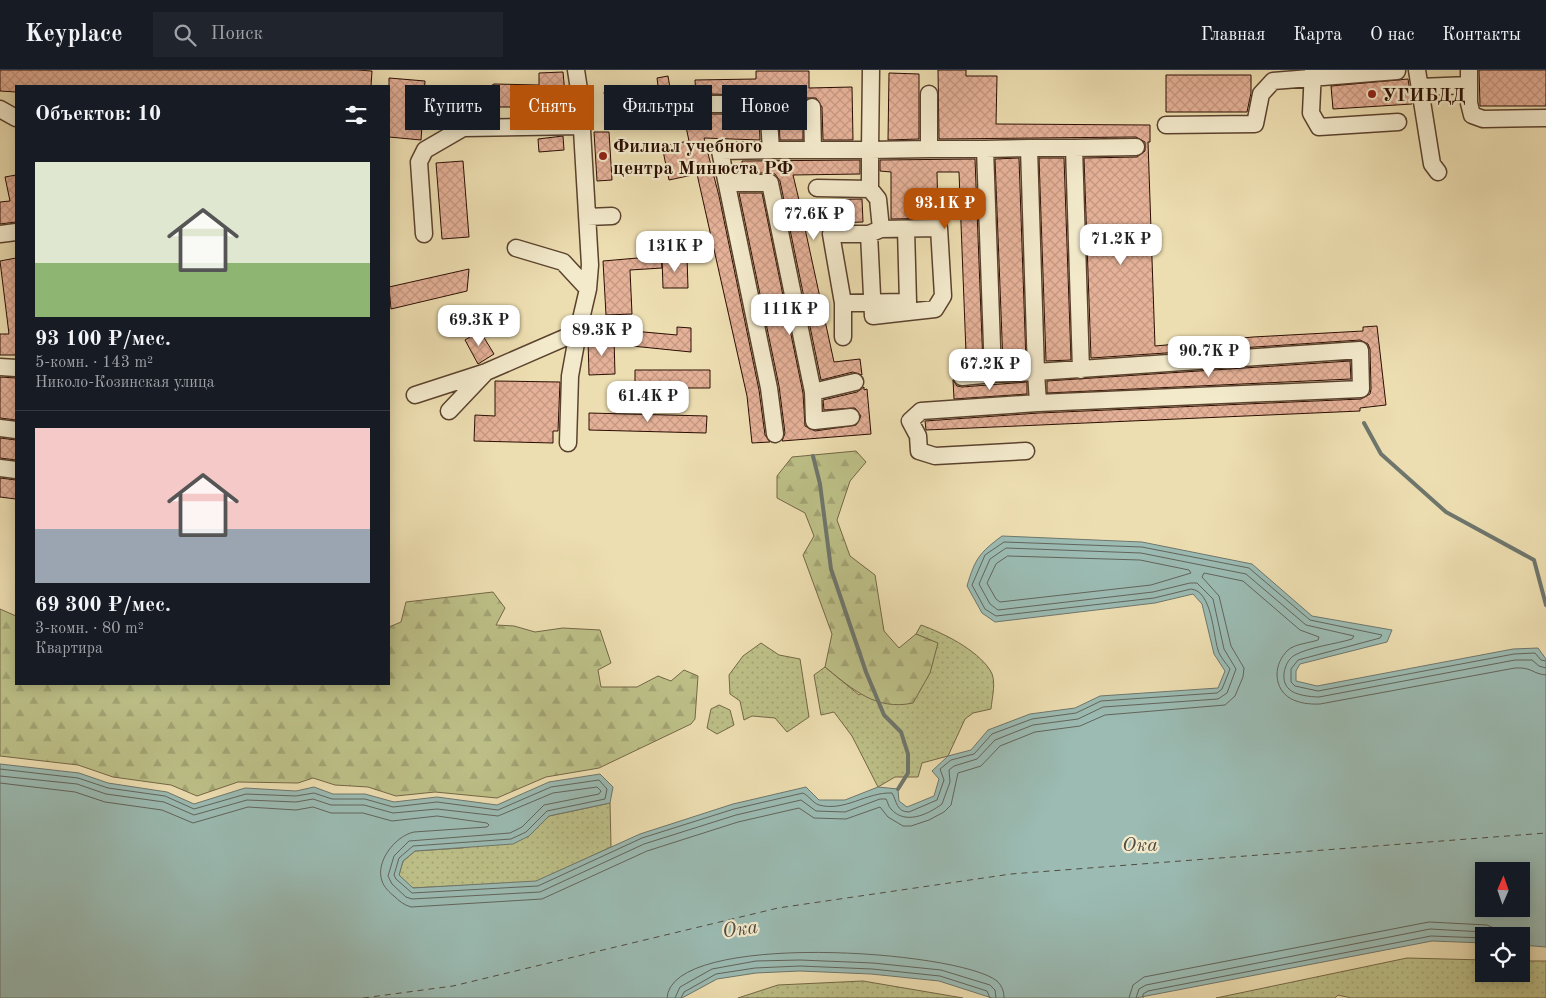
<!DOCTYPE html>
<html lang="ru">
<meta charset="utf-8">
<style>
:root{--surface:#171b24;--page:#20242c;--text:#f1f3f6;--muted:#9ea1a6;--line:#363941;--accent:#b45309}
body{margin:0;font-family:"Old Standard TT",serif;background:var(--page);color:var(--text);height:100vh;display:flex;flex-direction:column;font-size:19px;white-space:nowrap}
*{box-sizing:border-box;margin:0}
p{font-size:16px;color:var(--muted)}
.icon{flex:none;width:28px;height:28px;fill:none;stroke:currentColor;stroke-width:2;stroke-linecap:round;stroke-linejoin:round}
.map{position:relative;flex:1;overflow:hidden}
.side{position:absolute;left:15px;top:15px;width:375px;height:600px;display:flex;flex-direction:column;background:var(--surface);border-radius:0px;box-shadow:0 2px 12px #0003}
.side>*{flex:none}
.hud{position:absolute;left:405px;top:15px;width:475px;height:45px;display:flex;gap:10px}
.needle{width:32px;rotate:2deg}
.buttons{position:absolute;left:1475px;top:792px;display:grid;gap:10px}
.buttons a{display:grid;place-items:center;width:55px;height:55px;border-radius:0px;background:var(--surface);box-shadow:0 2px 12px #0003;font-size:25px}
.price{position:absolute;translate:-50% -42px;padding:0 11px;border-radius:10px;background:#fff;color:#222;font-size:16px;line-height:32px;filter:drop-shadow(0 1px 2px #0008)}
.price::after{content:'';position:absolute;left:50%;top:30px;width:15px;height:11px;margin-left:-8px;background:inherit;clip-path:polygon(0 0,100% 0,50% 100%)}
.price.current{background:var(--accent);color:#fff}
ul{padding:0;list-style:none}
li{display:grid;align-content:center;gap:10px;height:265px;padding:0 20px}
li+li{border-top:1px solid var(--line)}
li span{display:grid;place-items:center;height:155px;border-radius:0px;color:#555}
li>.icon{margin-inline-start:auto}
span .icon{width:90px;height:90px;fill:#fffc;stroke-width:1}
li b{font-size:21px}
h2{display:flex;justify-content:space-between;align-items:center;height:60px;padding:0 20px;font-size:21px}
.tag{padding:0 18px;border-radius:0px;background:var(--surface);box-shadow:0 2px 12px #0003;font-size:18px;line-height:45px}
.tag.current{background:var(--accent);color:#fff}
header{display:flex;align-items:center;gap:30px;box-sizing:border-box;height:70px;padding:0 25px;background:var(--surface);border-bottom:1px solid var(--line)}
header strong{font-size:24px}
nav{display:flex;gap:28px;margin-inline-start:auto;font-size:18px}
.search{width:350px;height:45px;background:var(--page);display:flex;align-items:center;gap:12px;box-sizing:border-box;padding:0 18px;border-radius:0px;color:var(--muted);font-size:19px}
.map>svg:first-child{display:block}
.grass{fill:url(#grass-dots);stroke:#746746}
.forest{fill:url(#forest-firs);stroke:#746746}
.water{fill:#9bbbb3;stroke:#6e766d;fill-rule:evenodd}
.lines{fill:none;stroke-linecap:round;stroke-linejoin:round}
.shore{stroke:#62645b;stroke-width:1}
.stream{stroke:#6e766d;stroke-width:4}
.ferry{stroke:#524b41;stroke-width:1;stroke-dasharray:6 5;stroke-linecap:butt}
.building{fill:url(#building-cross-hatch);stroke:#2a0e03}
.minor-casing{stroke:#5b422e;stroke-width:19}
.minor{stroke:#f3eacc;stroke-width:16}
.poi-dot{fill:#8f2418;stroke:#f3eacc;stroke-width:2}
.labels{text-anchor:middle;stroke-width:4.5;stroke-linejoin:round;paint-order:stroke}
.poi-label{font-size:19px;font-weight:bold;fill:#2a0e03;stroke:#f3eacc;text-anchor:start}
.water-label{font-size:20px;font-style:italic;fill:#524b41;stroke:#f3eacc}
</style>
<header>
<strong>Keyplace</strong>
<div class="search"><svg class="icon" aria-label="search" viewBox="0 0 24 24"><circle cx="10" cy="10" r="6"/><path d="M15 15l6 6"/></svg>Поиск</div>
<nav><a>Главная</a><a>Карта</a><a>О нас</a><a>Контакты</a></nav>
</header>
<div class="map">
<svg width="1546" height="928" viewBox="0 0 1546 928">
<defs>
<pattern id="grass-dots" width="8" height="8" patternUnits="userSpaceOnUse" patternTransform="scale(1.25)"><rect width="8" height="8" fill="#bdc088"/><path d="M2 2h.1M6 6h.1" fill="none" stroke="#a3a474" stroke-width="1.8" stroke-linecap="round"/></pattern>
<pattern id="forest-firs" width="22" height="20" patternUnits="userSpaceOnUse" patternTransform="scale(1.25)"><rect width="22" height="20" fill="#bdc088"/><path d="M5 1l3.5 6h-7zM16 11l3.5 6h-7z" fill="#a3a474"/></pattern>
<pattern id="building-cross-hatch" width="8" height="8" patternUnits="userSpaceOnUse" patternTransform="scale(1.25)"><rect width="8" height="8" fill="#e5b198"/><path d="M0 0l8 8M0 8l8-8" fill="none" stroke="#c59781"/></pattern>
</defs>
<rect width="100%" height="100%" fill="#eddeb1"/>
<filter id="stains"><feTurbulence type="fractalNoise" baseFrequency=".004" numOctaves="4"/><feColorMatrix values="0 0 0 0 .2 0 0 0 0 .09 0 0 0 0 .02 0 0 0 .5 -.17"/></filter>
<radialGradient id="worn" r=".72"><stop offset=".6" stop-color="#630" stop-opacity="0"/><stop offset="1" stop-color="#630" stop-opacity=".3"/></radialGradient>
<path class="grass" d="M921 555C943 563 976 579 990 600 997 610 992 627 991 639L973 643 965 649 948 686 922 693 918 707H895L878 717 852 666 834 642 821 645 814 605 825 597 859 625 938 574 916 564Z
M761 573 779 585 800 589 809 647 787 662 775 648 752 646 744 650 740 631 730 624 729 605 743 586Z
M719 635 730 640 734 655 717 664 707 658 711 639Z
M610 733 611 777 536 812 412 818 399 805 403 791 415 781 462 778 529 766 549 746Z
M1407 888 1484 890V904H1521V891H1546V928H1351L1338 925 1335 928H1216Z
M863 911 963 928H738L778 915Z"/>
<path class="forest" d="M856 381 866 392 850 411 837 450 850 486 875 505 884 561 899 578 916 564 938 573 930 603 913 633C876 641 852 619 825 597L832 564 803 485 814 466 805 443 777 428V406L792 387Z
M493 522 505 538 496 555 514 556 535 562 563 558 600 560 611 593 598 600 601 617H637L658 606 671 611 684 600 698 606 695 649 691 654 599 698 546 707 497 728 435 722 396 726 368 717 335 715 313 708 298 713 238 712 197 726 171 715 113 707 78 695 0 686V539L16 546V614H389V557L401 552 406 532Z"/>
<path class="water" d="M1002 466 1142 472 1252 494 1312 546 1392 560 1387 572 1300 594 1296 601V611L1317 616 1513 579 1538 578 1546 589V877L1521 875V866H1484V873L1432 871 1136 928H992L939 911 871 904 800 901 756 903 717 909 682 928H0V694L79 703 108 713 167 722 194 734 245 718 296 721 314 717 333 724H365L394 732 437 727 497 735 549 712 600 704 613 717 610 733 549 746 529 766 513 774 415 781 403 791 399 805 413 818 536 811 640 764 733 734 806 717 819 730H845L878 717 898 719 899 731 907 737 934 726 939 709 932 701 948 686 971 680 988 660 1030 644 1075 638 1100 626 1218 618 1225 601 1214 584 1202 534 1193 524 1155 533 995 552 982 543 967 516C975 489 979 483 1002 466ZM1484 801H1521V839H1484Z"/>
<g class="lines">
<path class="shore" d="M1008 486 1140 490 1189 500 1191 503 1151 515 1000 532 996 529 987 513 996 494Z
M0 699 78 708 108 718 165 726 194 739 246 724 296 726 314 723 332 729H365L393 737 437 732 498 740 551 717 599 710 607 719 605 729 547 741 526 762 511 769 413 776 399 788 394 805 396 809 412 823 538 816 642 768 734 739 803 723C809 726 813 733 819 735 845 742 866 722 892 723 897 731 896 742 909 742L937 730 944 710 940 699 951 690 974 684 992 664 1032 649 1076 643 1101 631 1217 623 1222 619 1230 599C1226 593 1220 587 1218 580 1213 564 1212 521 1191 519L1154 528 996 546 985 539 972 515 985 485 1004 472 1142 477 1249 498 1310 550 1382 565 1380 568 1298 590 1291 599V612L1295 616 1318 621 1514 584 1535 583 1541 590 1546 591
M0 706 77 714 106 724 164 732 194 745 247 730 296 732 313 729 331 735H364L393 743 437 739 498 746 553 723 597 717 601 721 599 724 544 735 522 757 510 763 409 771 394 786 388 806 392 814 406 827 412 829 540 822 644 774 736 745 801 730 816 741 845 742 880 729H886C888 732 888 736 891 739 905 755 927 745 942 734L950 712 949 700 954 696 977 689 995 670 1033 655 1078 649 1103 637 1218 629 1227 623 1236 599 1224 579 1213 529 1197 513H1190L1153 522 998 540 990 534 979 514 990 489 1006 478 1141 483 1246 504 1306 555 1354 566 1352 569C1336 574 1309 577 1295 585 1285 590 1279 610 1289 619 1294 625 1311 627 1319 627L1515 590H1532L1539 596 1546 598
M0 713 75 722 105 732 162 740 193 753 248 737 296 740 313 737 331 743H363L392 751 437 746 487 753 489 755 487 757 414 762C395 766 375 792 382 811 384 817 389 822 394 826 399 831 404 835 411 837L542 829 647 781 738 752 799 738 814 748 846 749 880 737 888 747 903 756H911L929 750 944 742 951 735 958 703 981 696 1000 676 1035 662 1080 656 1105 645 1225 635 1235 626 1243 607 1244 598 1231 576 1219 526 1202 507 1204 503 1243 511 1300 560 1319 567 1318 570C1309 573 1295 574 1288 580 1281 587 1277 595 1277 605 1278 628 1298 635 1320 634L1515 598C1533 597 1532 604 1546 605
M667 928C670 860 958 880 997 911 1002 916 1004 921 1004 928
M675 928 680 917 712 899 756 891 800 890 873 893 941 900 990 915 995 920 996 928
M681 928 684 922 716 904 755 898 800 896 872 899 940 906 987 921 990 928
M1129 928 1133 915 1144 907 1429 852 1487 855 1496 859 1501 866
M1136 928 1139 919 1146 915 1430 859 1484 862 1492 866
M1143 928V924L1148 921 1431 866 1484 868"/>
<path class="stream" d="M1364 353 1381 384 1446 442 1534 490 1546 535
M813 386 820 414 831 499 866 602 884 645 901 662 908 684V703L898 719"/>
<path class="ferry" d="M363 928 453 916 778 838 1011 804 1546 763"/>
</g>
<path class="building" d="M0 0H357L372 1 371 16H16V22L0 21Z
M938 0H966V6H997L996 54 1150 55V72H1148L1155 276 1253 267 1363 261V257L1377 256 1386 335 1360 338V341L926 360 925 351 1039 343 1361 329 1370 324 1371 319 1370 279 1368 274 1360 270 1091 288 1084 88 1137 87 1145 81V72L1136 67 939 69Z
M1479 0H1546V36H1480Z
M756 1H809V18L852 17 853 70H823L822 37 816 28H807L803 33V70H780L778 33 772 25 703 24 696 27 695 10 756 9Z
M563 2 567 46 550 47 549 37H492L483 29 484 20 494 14 539 15V3Z
M889 3 919 4V69L888 70Z
M1166 5H1251V23L1247 42H1166Z
M668 6 672 30 646 33 644 17 658 16 657 8Z
M389 8 425 11 421 70 389 67Z
M1408 9 1412 34 1333 39 1331 16Z
M617 21 619 43 608 44 604 22Z
M681 33H693L695 39 703 44H759L760 70 704 68 719 126 759 320 765 365 770 372 752 373 747 326 697 104 669 110 662 76 689 71Z
M594 62H609L612 110 597 111Z
M563 66 564 80 539 82 538 69Z
M1019 88 1026 292 1003 294 995 89Z
M1039 88H1064L1071 290 1046 291Z
M975 89 983 295 961 297 953 304 952 284 966 283 959 102H937L938 148 891 149V102L880 101V90Z
M860 90V104L793 105 799 130 862 129 863 152 804 154 834 292 860 289 862 305 853 302 821 310 780 111 775 104 770 103H742V91Z
M463 91 469 167 442 169 436 93Z
M16 105V152L0 154V132L10 131 5 107Z
M739 123H762L803 323 805 356 815 361 856 355 861 346 855 338 824 340 823 330 857 322 864 317V320L867 319 871 364 782 371 785 363 779 316Z
M661 186 662 198 630 200 632 244 606 245 603 191Z
M687 187 688 218H663L662 188Z
M16 188V285H0V264H9L0 191Z
M469 199 467 221 391 239 389 217Z
M677 257 691 258V282L632 276 633 261 677 265Z
M480 261 494 284 478 294 465 270Z
M614 269 615 304 589 305 588 270Z
M1350 291 1351 309 1047 323V311Z
M635 300H710V318H635Z
M0 307 16 308V350L0 348Z
M953 310 957 316 962 317 1027 312V324L954 329Z
M495 311 560 312 558 361H553V373L474 371 475 345 495 346Z
M589 343 707 346 706 363 589 360Z
M0 368 16 370V390L0 388Z
M0 408 16 410V429L0 427Z"/>
<g class="lines">
<defs>
<path id="minor" d="M871 0 870 80 929 79V24
M1313 0 1311 43 1319 57 1398 52
M1417 0 1432 94 1438 102
M1469 0V33L1472 45 1483 49 1546 48
M1420 17 1469 15
M703 34H768L771 80 720 81 769 318 775 364
M812 37 813 80
M0 39 16 48
M1166 55 1255 54 1261 24 1273 11 1397 1
M1029 78H1074L1081 300
M1074 78 1136 77
M929 79H985L993 304 962 307
M985 79 1029 78 1036 302 1360 280 1361 319 1038 333
M771 80H870V119L817 118
M727 113H770L813 322
M587 147 612 146
M881 159 939 158 943 226 935 239 908 242
M906 159 908 232
M0 164 16 162
M424 164 419 92 425 80 463 58 582 56
M516 178 563 192 588 219
M843 233 908 232V242L873 246 869 164
M843 267V233L831 164H869L881 159 878 129 870 119
M0 297 16 298
M993 304 1036 302 1038 333 921 341 910 351 918 366 919 381 935 386 1026 381
M415 325 486 302 578 262 588 219 590 195 580 26 576 0
M449 341 485 303
M851 347 814 351 813 322 855 312
M0 358 16 360
M568 373 570 306 578 262
M0 398 16 400"/>
</defs>
<use href="#minor" class="minor-casing"/>
<use href="#minor" class="minor"/>
</g>
<g class="poi-dot">
<circle cx="1372" cy="24" r="5"/>
<circle cx="603" cy="86" r="5"/>
</g>
<g class="labels">
<g class="poi-label">
<text x="1382" y="31">УГИБДД</text>
<text x="613" y="82">Филиал учебного<tspan x="613" dy="22">центра Минюста РФ</tspan></text>
</g>
<g class="water-label">
<text x="1140" y="781">Ока</text>
<text transform="translate(740 858) rotate(-7)" y="7">Ока</text>
</g>
</g>
<rect width="100%" height="100%" filter="url(#stains)"/>
<rect width="100%" height="100%" fill="url(#worn)"/>
</svg>
<div class="buttons">
<a><svg class="needle" viewBox="-14 -14 28 28"><path d="M0-13l5 13h-10z" fill="#e53935"/><path d="M0 13l5-13h-10z" fill="#9ea1a6"/></svg></a>
<a><svg class="icon" aria-label="locate" viewBox="0 0 24 24"><circle cx="12" cy="12" r="6"/><path d="M12 2v4M12 18v4M2 12h4M18 12h4"/></svg></a>
</div>
<b class="price current" style="left:945px;top:160px">93.1K ₽</b>
<b class="price" style="left:814px;top:171px">77.6K ₽</b>
<b class="price" style="left:1121px;top:196px">71.2K ₽</b>
<b class="price" style="left:675px;top:203px">131K ₽</b>
<b class="price" style="left:790px;top:266px">111K ₽</b>
<b class="price" style="left:479px;top:277px">69.3K ₽</b>
<b class="price" style="left:602px;top:287px">89.3K ₽</b>
<b class="price" style="left:1209px;top:308px">90.7K ₽</b>
<b class="price" style="left:990px;top:321px">67.2K ₽</b>
<b class="price" style="left:648px;top:353px">61.4K ₽</b>
<div class="hud">
<a class="tag">Купить</a>
<a class="tag current">Снять</a>
<a class="tag">Фильтры</a>
<a class="tag">Новое</a>
</div>
<section class="side">
<h2>Объектов: 10<svg class="icon" aria-label="filters" viewBox="0 0 24 24"><path d="M4 7h16M4 17h16"/><circle cx="9" cy="7" r="2"/><circle cx="15" cy="17" r="2"/></svg></h2>
<ul>
<li><span style="background:linear-gradient(#dfe7d0 65%,#8fb573 0)"><svg class="icon" aria-label="home" viewBox="0 0 24 24"><path d="M3 11l9-7 9 7M6 9v11h12V9"/></svg></span><div><b>93 100 ₽/мес.</b><p>5-комн. · 143 m²</p><p>Николо-Козинская улица</p></div></li>
<li><span style="background:linear-gradient(#f6c9c9 65%,#9aa5b1 0)"><svg class="icon" aria-label="home" viewBox="0 0 24 24"><path d="M3 11l9-7 9 7M6 9v11h12V9"/></svg></span><div><b>69 300 ₽/мес.</b><p>3-комн. · 80 m²</p><p>Квартира</p></div></li>
</ul>
</section>
</div>
